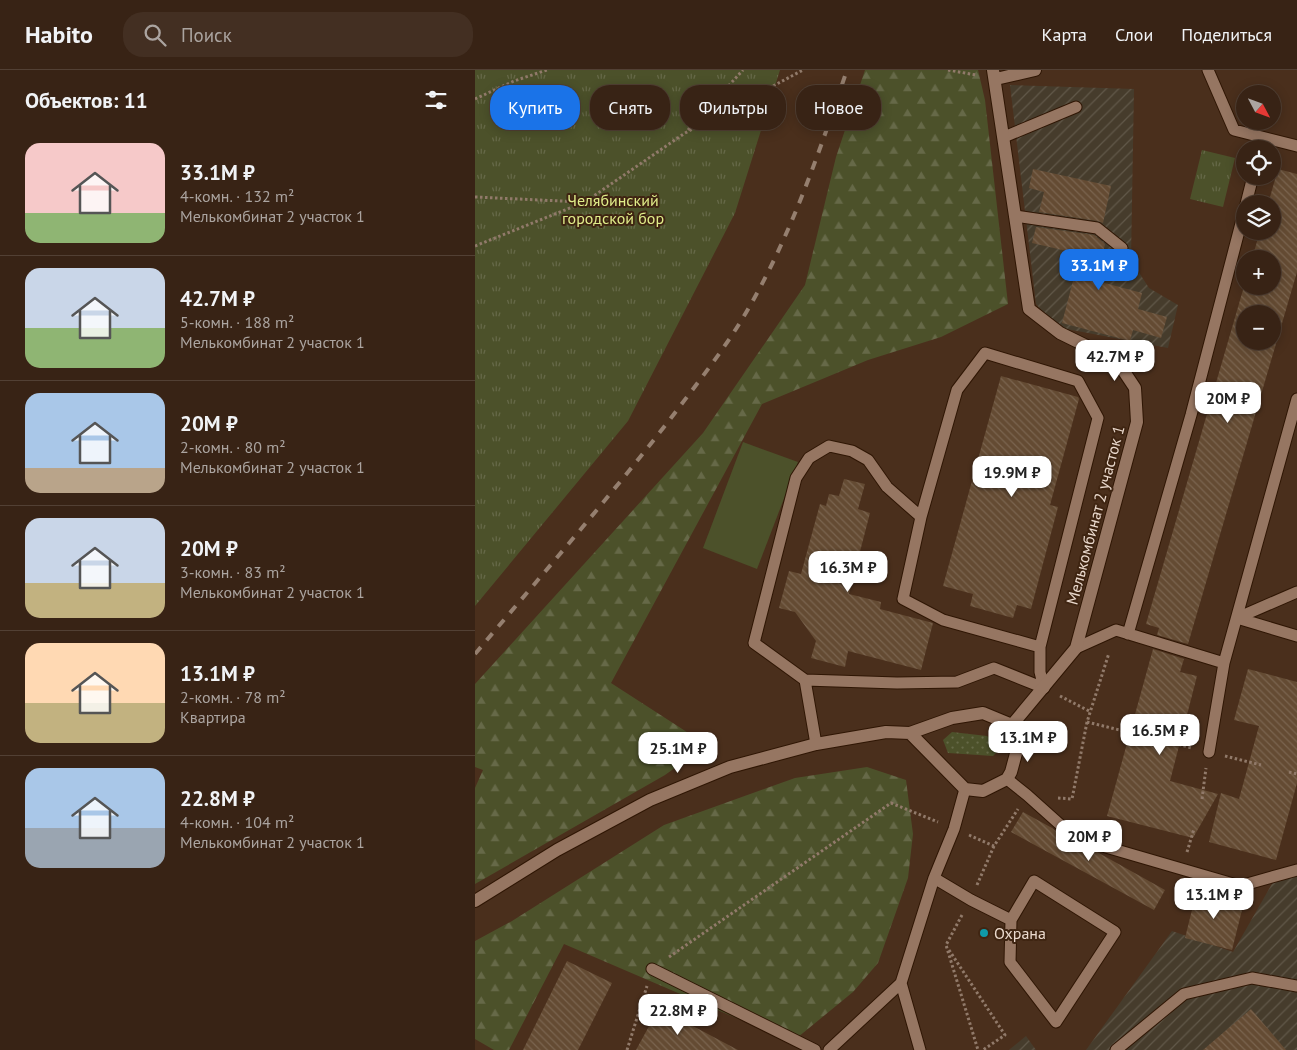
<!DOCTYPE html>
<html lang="ru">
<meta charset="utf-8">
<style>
:root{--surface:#382315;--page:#432f22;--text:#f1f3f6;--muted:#aba4a0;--line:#524034;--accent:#1a73e8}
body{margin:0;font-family:"PT Sans",sans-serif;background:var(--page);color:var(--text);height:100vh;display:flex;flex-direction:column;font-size:19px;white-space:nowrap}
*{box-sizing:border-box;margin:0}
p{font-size:16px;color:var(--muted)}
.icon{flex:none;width:28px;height:28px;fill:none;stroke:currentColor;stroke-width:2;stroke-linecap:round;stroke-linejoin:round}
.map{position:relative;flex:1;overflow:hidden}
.drawer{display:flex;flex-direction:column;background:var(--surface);width:475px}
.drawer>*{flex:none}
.top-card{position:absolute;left:15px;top:15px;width:475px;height:45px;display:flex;gap:10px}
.needle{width:32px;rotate:131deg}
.fabs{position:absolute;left:761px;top:15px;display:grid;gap:10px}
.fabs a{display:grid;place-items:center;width:45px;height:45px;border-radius:50%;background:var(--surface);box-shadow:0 2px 12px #0003,0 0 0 1px var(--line);font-size:25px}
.price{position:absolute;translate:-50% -42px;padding:0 11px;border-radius:10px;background:#fff;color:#222;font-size:16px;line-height:32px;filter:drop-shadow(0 1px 2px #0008)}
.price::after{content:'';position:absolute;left:50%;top:30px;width:15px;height:11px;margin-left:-8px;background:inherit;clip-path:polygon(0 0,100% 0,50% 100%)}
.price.active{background:var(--accent);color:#fff}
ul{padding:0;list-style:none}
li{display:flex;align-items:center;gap:15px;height:125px;padding:0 25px}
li+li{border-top:1px solid var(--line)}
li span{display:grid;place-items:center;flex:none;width:140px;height:100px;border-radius:15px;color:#555}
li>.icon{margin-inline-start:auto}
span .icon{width:60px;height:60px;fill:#fffc;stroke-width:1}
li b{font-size:21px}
h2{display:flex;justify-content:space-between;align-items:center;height:60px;padding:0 25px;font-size:21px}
.tag{padding:0 18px;border-radius:20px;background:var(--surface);box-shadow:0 2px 12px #0003,0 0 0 1px var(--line);font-size:18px;line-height:45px}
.tag.active{background:var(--accent);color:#fff}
header{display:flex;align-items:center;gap:30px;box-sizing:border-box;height:70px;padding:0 25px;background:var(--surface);border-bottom:1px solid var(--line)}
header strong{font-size:24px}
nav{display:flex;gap:28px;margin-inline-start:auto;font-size:18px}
.search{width:350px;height:45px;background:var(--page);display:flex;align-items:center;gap:12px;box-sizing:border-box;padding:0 18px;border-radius:20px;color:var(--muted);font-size:19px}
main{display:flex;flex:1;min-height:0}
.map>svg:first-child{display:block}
.industrial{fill:url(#industrial-furrows)}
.grass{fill:url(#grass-dots)}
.forest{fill:url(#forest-firs)}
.park{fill:url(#park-tufts)}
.pitch{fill:#4c512a}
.building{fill:url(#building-back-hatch);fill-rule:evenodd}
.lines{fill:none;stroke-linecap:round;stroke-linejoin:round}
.service-casing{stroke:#2f1604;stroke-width:13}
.minor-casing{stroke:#2f1604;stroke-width:14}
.path{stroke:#917a6a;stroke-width:3;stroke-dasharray:2.5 2.5;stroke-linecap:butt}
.service{stroke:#967662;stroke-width:11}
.minor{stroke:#967662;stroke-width:12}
.rail{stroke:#957f6f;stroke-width:4;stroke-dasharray:9 9;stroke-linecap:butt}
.culture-dot{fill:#0f9aa8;stroke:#3f2512;stroke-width:2}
.labels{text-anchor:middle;stroke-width:4;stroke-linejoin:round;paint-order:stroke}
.park-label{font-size:16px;fill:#e0ed8a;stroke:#3f2512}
.street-label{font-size:16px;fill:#ebdace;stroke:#3f2512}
.poi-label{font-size:16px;fill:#ebdace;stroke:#3f2512;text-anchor:start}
</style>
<header>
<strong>Habito</strong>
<div class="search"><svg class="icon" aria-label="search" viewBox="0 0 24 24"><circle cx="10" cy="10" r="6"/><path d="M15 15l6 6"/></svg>Поиск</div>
<nav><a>Карта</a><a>Слои</a><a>Поделиться</a></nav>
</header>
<main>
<section class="drawer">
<h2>Объектов: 11<svg class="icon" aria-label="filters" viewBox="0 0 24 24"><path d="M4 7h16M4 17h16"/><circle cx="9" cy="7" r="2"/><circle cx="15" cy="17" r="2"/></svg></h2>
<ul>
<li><span style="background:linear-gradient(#f6c9c9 70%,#8fb573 0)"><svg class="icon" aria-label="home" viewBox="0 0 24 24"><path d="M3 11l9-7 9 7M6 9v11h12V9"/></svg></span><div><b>33.1M ₽</b><p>4-комн. · 132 m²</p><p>Мелькомбинат 2 участок 1</p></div></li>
<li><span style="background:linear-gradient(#c9d6e8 60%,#8fb573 0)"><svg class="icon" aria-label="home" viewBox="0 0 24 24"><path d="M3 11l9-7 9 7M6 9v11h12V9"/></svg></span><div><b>42.7M ₽</b><p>5-комн. · 188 m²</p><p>Мелькомбинат 2 участок 1</p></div></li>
<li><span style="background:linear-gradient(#a9c7e8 75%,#b9a48a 0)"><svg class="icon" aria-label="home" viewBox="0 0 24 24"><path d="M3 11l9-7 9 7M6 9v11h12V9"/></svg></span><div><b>20M ₽</b><p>2-комн. · 80 m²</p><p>Мелькомбинат 2 участок 1</p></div></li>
<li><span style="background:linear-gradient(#c9d6e8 65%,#c2b280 0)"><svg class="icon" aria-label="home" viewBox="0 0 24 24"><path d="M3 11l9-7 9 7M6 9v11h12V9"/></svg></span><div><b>20M ₽</b><p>3-комн. · 83 m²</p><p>Мелькомбинат 2 участок 1</p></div></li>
<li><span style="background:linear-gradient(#ffd9b3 60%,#c2b280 0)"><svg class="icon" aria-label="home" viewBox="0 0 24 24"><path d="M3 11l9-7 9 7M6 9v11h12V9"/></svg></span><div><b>13.1M ₽</b><p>2-комн. · 78 m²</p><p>Квартира</p></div></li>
<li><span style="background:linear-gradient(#a9c7e8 60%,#9aa5b1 0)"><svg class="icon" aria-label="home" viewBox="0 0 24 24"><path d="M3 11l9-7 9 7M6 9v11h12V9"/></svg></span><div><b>22.8M ₽</b><p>4-комн. · 104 m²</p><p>Мелькомбинат 2 участок 1</p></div></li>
</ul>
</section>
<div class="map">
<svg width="822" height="980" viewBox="0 0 822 980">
<defs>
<pattern id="industrial-furrows" width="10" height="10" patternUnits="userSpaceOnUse" patternTransform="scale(1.25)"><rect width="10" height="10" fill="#463c2c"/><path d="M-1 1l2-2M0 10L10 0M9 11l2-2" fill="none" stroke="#615849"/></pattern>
<pattern id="grass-dots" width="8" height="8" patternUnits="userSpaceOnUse" patternTransform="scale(1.25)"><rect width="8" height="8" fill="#4c512a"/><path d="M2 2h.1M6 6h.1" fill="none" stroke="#666948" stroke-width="1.8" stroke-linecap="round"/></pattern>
<pattern id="forest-firs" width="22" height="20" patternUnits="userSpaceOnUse" patternTransform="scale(1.25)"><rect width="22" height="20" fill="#4c512a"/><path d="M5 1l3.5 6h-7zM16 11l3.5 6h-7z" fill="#666948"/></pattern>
<pattern id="park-tufts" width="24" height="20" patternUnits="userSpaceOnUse" patternTransform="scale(1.25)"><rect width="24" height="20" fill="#4c512a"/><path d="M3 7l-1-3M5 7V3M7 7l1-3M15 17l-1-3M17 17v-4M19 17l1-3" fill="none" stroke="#666948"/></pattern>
<pattern id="building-back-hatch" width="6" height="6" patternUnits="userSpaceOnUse" patternTransform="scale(1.25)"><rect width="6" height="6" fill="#644b33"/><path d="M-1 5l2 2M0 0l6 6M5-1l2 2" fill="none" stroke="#7a644f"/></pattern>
</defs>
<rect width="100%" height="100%" fill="#4a2f1c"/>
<path class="industrial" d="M535 15 659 19 656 190 674 218 703 235 693 278 581 257 561 234Z
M806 798 822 803V980H611L697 861 758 882Z
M551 966 561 980H534Z"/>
<path class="grass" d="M477 662 512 666 526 678 518 686 473 683 468 670Z"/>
<path class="forest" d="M390 0H503L510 30 533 234 466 267 393 290 287 334 136 613 232 675 190 705 0 814V718L8 700 0 697V614L228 363 330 215 361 87Z
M392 697 431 710 438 764 433 808 403 893 378 922 317 972 89 874 34 980H19L0 969V871L37 851 189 755 320 708Z"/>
<path class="park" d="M0 0H305L260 143 153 351 0 536Z
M727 80 760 88 748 137 715 129Z"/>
<path class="pitch" d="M268 372 323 392 282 499 228 478Z"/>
<path class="building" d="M558 99 636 116 628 153 623 151 564 142 569 122 554 118Z
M803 99 822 104V202L713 574 682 565 684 558 671 554 770 213V216H798V189H777L785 161H798V134H793ZM770 244H798V271H770Z
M561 157 619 165 630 174 622 211 667 223 663 239 692 247 686 268 658 260 655 271 587 253 605 184 557 173Z
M526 306 603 327 604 329 575 435 583 437 556 539 542 535 538 548 495 536 498 524 468 516Z
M369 409 390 414 383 439 395 443 374 524 406 532 405 539 458 553 446 600 373 581 370 597 336 588 341 571 320 542 304 538 314 501 326 504 345 434 351 436 354 424 364 426Z
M678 579 709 589 705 602 722 606 695 711 743 724 718 768 632 746Z
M773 599 822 612V713L801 790 734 772 746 723 764 729 784 656 759 650Z
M548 742 577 758 598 775 622 782 690 820 679 840 536 762Z
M722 820 769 832 757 880 710 868Z
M92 891 137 913 103 980H48Z
M184 938 263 980H161Z
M776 939 811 980H728Z"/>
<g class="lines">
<defs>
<path id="service" d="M733 0 759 60 822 76
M529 67 601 37
M771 134 778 106
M540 146 622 158 647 178
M446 447 482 320 510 283 603 311 623 348 565 577V602L569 618
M762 548 822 522
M762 548 822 566
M653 564 716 345 770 138
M565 577 468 550 428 529 446 447 412 417 393 390 377 381 354 376 334 388 321 408 279 573 330 610 422 613 482 612 519 598 569 618
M601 578 641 560 749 593
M330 610 341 674
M734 682 749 593 822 329
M532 709 552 725 600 768 765 816 822 800
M459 808 496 830 536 850 535 892 581 952 640 862 559 811 536 850
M177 899 340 980
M354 980 426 913
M445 980 426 913 459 808 479 759 490 719
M641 980 709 924 777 908 822 916"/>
<path id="minor" d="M518 0 554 239 585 263 642 291 660 318 662 352 601 578 537 655
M521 9 560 0
M0 831 82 780 175 730 255 697 341 674 411 662 435 663 477 648 508 643 537 655 543 676 536 702 532 709 508 721 490 719 435 663"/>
</defs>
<use href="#service" class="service-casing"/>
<use href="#minor" class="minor-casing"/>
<path class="path" d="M473 0 501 5
M0 29 39 11 72 0
M213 60 268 0
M0 127 107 132
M0 176 110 132 210 63 328 0
M585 626 616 642
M612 652 665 665
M694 672 717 678
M750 686 786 695
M814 702 822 704
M583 728 597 729 612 652 634 583
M727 729 731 698
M494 765 519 776 543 739
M712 782 719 759
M502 815 519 776
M487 845 471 875 503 980
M474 880 530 965 508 980
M194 887 416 733 463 752
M152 980 172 916"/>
<use href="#service" class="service"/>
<use href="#minor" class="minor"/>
<path class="rail" d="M0 584C66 506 133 429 196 348 224 311 253 275 276 234 318 160 345 80 372 0"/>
</g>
<circle class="culture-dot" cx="509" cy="863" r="5"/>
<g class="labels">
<g class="park-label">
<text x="138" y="136">Челябинский<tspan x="138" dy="18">городской бор</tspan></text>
</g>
<g class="street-label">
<text transform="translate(620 445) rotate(-75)" y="6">Мелькомбинат 2 участок 1</text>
</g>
<g class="poi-label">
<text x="519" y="869">Охрана</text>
</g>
</g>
</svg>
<div class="fabs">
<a><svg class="needle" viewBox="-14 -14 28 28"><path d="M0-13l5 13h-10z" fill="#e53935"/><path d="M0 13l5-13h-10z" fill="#aba4a0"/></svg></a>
<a><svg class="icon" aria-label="locate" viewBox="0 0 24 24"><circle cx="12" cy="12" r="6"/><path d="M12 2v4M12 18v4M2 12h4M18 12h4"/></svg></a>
<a><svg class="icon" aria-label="layers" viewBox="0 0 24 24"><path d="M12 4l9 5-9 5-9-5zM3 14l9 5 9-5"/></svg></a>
<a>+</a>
<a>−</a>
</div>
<b class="price active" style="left:624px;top:221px">33.1M ₽</b>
<b class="price" style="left:640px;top:312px">42.7M ₽</b>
<b class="price" style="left:753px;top:354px">20M ₽</b>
<b class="price" style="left:537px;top:428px">19.9M ₽</b>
<b class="price" style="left:373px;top:523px">16.3M ₽</b>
<b class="price" style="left:685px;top:686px">16.5M ₽</b>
<b class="price" style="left:553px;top:693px">13.1M ₽</b>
<b class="price" style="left:203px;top:704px">25.1M ₽</b>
<b class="price" style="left:614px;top:792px">20M ₽</b>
<b class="price" style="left:739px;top:850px">13.1M ₽</b>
<b class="price" style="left:203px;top:966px">22.8M ₽</b>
<div class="top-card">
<a class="tag active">Купить</a>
<a class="tag">Снять</a>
<a class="tag">Фильтры</a>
<a class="tag">Новое</a>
</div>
</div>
</main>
